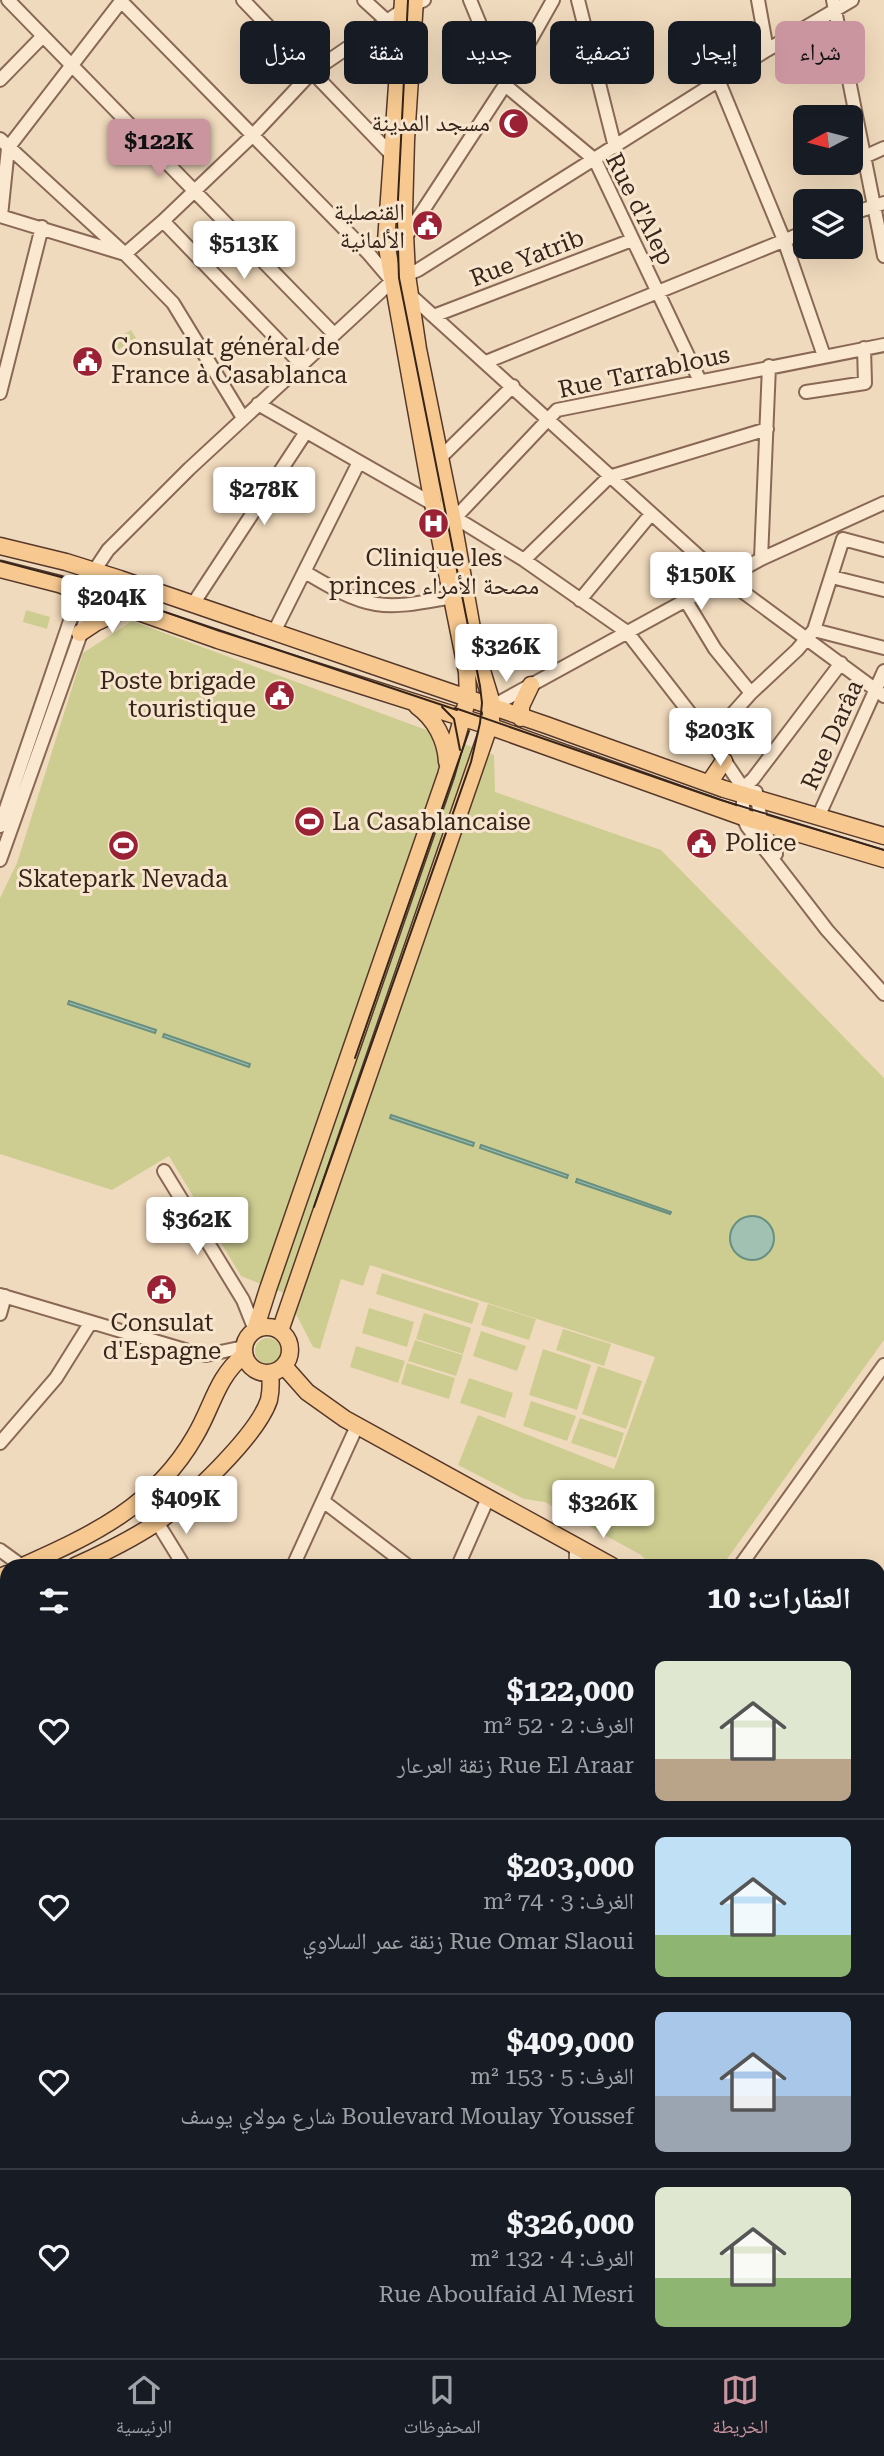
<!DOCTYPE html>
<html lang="ar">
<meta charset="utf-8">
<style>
:root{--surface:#171b24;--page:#20242c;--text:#f1f3f6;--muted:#9ea1a6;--line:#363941;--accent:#ca959f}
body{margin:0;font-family:"Roboto Serif","Noto Naskh Arabic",serif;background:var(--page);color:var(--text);direction:rtl;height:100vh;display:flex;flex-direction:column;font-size:26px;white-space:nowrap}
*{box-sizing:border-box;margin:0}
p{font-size:23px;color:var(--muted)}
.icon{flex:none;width:38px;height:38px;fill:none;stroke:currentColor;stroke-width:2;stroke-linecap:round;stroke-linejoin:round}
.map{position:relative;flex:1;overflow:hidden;direction:ltr}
.drawer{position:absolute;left:0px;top:1559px;width:886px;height:800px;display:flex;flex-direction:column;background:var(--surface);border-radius:21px 21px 0 0;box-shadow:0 7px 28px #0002;direction:rtl}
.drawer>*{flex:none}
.banner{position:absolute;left:21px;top:21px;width:844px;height:63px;direction:rtl;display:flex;gap:14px}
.needle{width:46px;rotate:263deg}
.tools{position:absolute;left:793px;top:105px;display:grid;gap:14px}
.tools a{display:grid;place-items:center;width:70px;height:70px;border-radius:10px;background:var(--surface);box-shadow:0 7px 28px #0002;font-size:35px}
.price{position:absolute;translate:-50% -60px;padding:0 16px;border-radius:7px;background:#fff;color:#222;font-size:23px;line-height:46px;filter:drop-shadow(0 2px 4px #0008)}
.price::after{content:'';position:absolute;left:50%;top:42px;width:21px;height:16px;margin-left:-10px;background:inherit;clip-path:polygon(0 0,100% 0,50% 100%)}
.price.current{background:var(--accent);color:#111}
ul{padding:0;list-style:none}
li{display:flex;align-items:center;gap:21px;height:175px;padding:0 35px}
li+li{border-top:2px solid var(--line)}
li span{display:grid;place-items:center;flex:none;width:196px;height:140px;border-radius:10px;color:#555}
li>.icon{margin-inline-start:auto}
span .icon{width:84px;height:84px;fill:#fffc;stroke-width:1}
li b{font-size:30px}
h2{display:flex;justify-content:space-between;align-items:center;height:84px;padding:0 35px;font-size:30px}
.tag{padding:0 24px;border-radius:10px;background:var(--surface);box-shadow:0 7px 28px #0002;font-size:24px;line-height:63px}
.tag.current{background:var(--accent);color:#111}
.menu{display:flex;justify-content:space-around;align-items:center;height:98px;border-top:2px solid var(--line);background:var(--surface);font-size:19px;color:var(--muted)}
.menu a{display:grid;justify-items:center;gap:4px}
.menu .current{color:var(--accent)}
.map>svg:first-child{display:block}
.green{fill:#cecd91}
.water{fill:#a1c1b3;stroke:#688f80;stroke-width:2}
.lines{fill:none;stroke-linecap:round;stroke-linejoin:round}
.minor-casing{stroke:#896955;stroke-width:16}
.major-casing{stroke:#56382a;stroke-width:19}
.minor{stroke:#fbe8d0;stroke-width:12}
.major{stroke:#f7c991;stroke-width:16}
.tram{stroke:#37251b;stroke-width:2}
.labels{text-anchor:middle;stroke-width:6;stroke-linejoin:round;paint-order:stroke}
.poi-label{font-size:24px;fill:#37251b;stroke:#f7e5cd;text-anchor:end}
.street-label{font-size:24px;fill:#37251b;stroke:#f7e5cd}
</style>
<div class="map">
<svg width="884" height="2358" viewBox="0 0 884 2358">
<rect width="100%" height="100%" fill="#f0dabd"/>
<path class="green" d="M131 330 136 338 116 351 111 342Z
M26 610 50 617 47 629 23 622Z
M132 621 494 755 495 792 661 850 884 1078V1340L722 1566H651L641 1555 545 1502 524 1499 458 1465 478 1415 614 1469 655 1357 370 1265 363 1286 341 1279 320 1349 313 1347 295 1312 299 1299 241 1276 169 1156 112 1190 0 1154V898L17 863 83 653Z
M382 1273 479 1303 472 1324 376 1294Z
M488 1304 536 1319 529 1340 481 1325Z
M369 1308 414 1322 407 1347 362 1333Z
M424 1313 471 1328 463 1354 416 1339Z
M563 1329 611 1344 604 1366 556 1350Z
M481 1331 526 1346 517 1371 473 1356Z
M255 1351a13 13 0 1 1 26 0a13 13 0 1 1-26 0Z
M415 1340 463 1355 456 1376 408 1361Z
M356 1346 405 1361 398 1383 350 1367Z
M543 1349 591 1365 577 1410 529 1395Z
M407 1363 455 1378 449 1399 401 1384Z
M598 1366 642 1381 626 1429 582 1414Z
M469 1378 513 1393 505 1418 460 1403Z
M531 1401 576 1416 567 1441 523 1426Z
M580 1418 624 1433 616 1458 571 1443Z"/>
<path class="water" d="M69 1001 156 1030 155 1033 68 1004Z
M164 1034 250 1064 249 1067 163 1037Z
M391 1115 474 1143 473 1146 390 1118Z
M481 1145 568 1175 567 1178 480 1148Z
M577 1179 671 1212 670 1214 576 1182Z
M730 1238a22 22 0 1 1 44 0a22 22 0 1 1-44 0Z"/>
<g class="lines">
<defs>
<path id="minor" d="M8 0 334 334
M120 0 369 254 392 281
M243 0 391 154
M364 0 387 21
M470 0 505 85 595 160 700 381
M578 0 615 147
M758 0 767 50
M833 0 884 256
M0 80 43 36
M719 82 784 240 824 356
M0 139 125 254 163 221 253 135 312 72 403 10 424 0
M864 157 884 148
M850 214 884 203
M0 216 125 254 173 303 243 418
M1 216 8 148 122 0
M163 221 301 364
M405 238 505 85 553 0
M407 292 716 572 884 696
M436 315 632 240
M486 362 805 232
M806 392 865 383 864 348
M0 393 42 227
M258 404 433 504 524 560 627 632 710 739 743 788
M436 462 513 386
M455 518 557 410 884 345
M843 539 884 550
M761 559 769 366
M524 560 609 477 767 429
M305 572C327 585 351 600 376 604 401 608 428 601 453 597
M832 577 884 590
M580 600 651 514
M686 601 715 649 751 693
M193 604 306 432
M814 630 843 539
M814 630 884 648
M274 632 359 462
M491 707 761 559 884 503
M710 739 751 693 797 650 814 630
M743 788V817L747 826 827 930 884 994
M743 788 753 779 841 663
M756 792 762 827 776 854
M819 815 884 671
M0 826 85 577 94 571 108 550 189 469 392 281 418 270 767 50 852 0
M0 860 90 608 97 580 94 571
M164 1171 243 1300 255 1330
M0 1295 195 1353 206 1355 244 1347
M0 1314 5 1296
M0 1443 56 1378 91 1322
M323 1501 408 1566
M157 1522 184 1566
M0 1550 22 1566
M293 1566 357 1426
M458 1566 488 1498
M576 1566V1546
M740 1566 884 1365
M0 1660 7 1665
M0 1735 7 1738
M0 1852 7 1855
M878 1963 884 1966
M0 1993 7 1997
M878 2069 884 2073
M0 2079 7 2068
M878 2206 884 2199
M878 2346 884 2351
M384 2352 389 2358
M555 2352 561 2358
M669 2352 675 2358
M68 2358 72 2352
M217 2358 218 2352
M235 2358 236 2352
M356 2358 362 2352
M746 2358 752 2352"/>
<path id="major" d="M0 546 66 562 120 579 546 725 724 789 884 836
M0 569 59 584 218 640 489 726 743 817 884 859
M80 633 95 623 127 608
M417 706C435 719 446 740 447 762
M521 718V706L531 685
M709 783 724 761
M244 1350a23 23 0 1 1 46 0a23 23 0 1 1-46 0Z
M255 1330 268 1289 446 775 468 698 467 672 433 504 386 242 403 0
M280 1331 491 721V700L476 651 452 516 418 349 407 275 404 213 406 140 415 0
M284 1366 307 1392 345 1419 612 1566
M23 1566C92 1535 155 1506 195 1436 213 1406 216 1378 244 1355
M75 1566C104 1553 131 1540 156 1523 188 1501 257 1436 269 1400 271 1391 271 1382 270 1373
M0 1577 7 1574
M0 1602 7 1598
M878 1724 884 1728
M878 1848 884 1838
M878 1888 884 1878
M825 2352 826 2358
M510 2358 516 2352
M536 2358 542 2352"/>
</defs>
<use href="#minor" class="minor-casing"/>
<use href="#major" class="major-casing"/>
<use href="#minor" class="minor"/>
<use href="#major" class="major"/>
<path class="tram" d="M0 561 61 577 457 710 455 708 721 800 884 850
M442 707 454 719 460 750
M355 1058 469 731
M314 1207 471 762 480 723 482 703 480 686 399 278 397 219 408 0"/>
</g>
<defs>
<symbol id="mosque-disc" viewBox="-11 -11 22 22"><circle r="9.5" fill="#9b2234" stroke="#f7e5cd"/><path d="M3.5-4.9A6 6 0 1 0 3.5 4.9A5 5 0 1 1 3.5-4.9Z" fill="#fff"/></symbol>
<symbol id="civic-disc" viewBox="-11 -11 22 22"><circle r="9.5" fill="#9b2234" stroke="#f7e5cd"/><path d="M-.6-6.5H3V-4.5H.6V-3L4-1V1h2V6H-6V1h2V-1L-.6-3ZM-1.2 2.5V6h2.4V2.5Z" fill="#fff"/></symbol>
<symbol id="hospital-disc" viewBox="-11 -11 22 22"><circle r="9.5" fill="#9b2234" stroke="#f7e5cd"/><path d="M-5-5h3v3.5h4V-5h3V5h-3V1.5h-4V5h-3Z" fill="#fff"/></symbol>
<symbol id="stadium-disc" viewBox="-11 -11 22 22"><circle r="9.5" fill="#9b2234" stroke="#f7e5cd"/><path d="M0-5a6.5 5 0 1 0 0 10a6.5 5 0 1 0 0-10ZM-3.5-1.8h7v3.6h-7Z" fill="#fff"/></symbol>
</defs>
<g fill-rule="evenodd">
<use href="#mosque-disc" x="496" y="106" width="35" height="35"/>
<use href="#civic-disc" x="410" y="208" width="35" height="35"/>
<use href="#civic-disc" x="70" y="344" width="35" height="35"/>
<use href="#hospital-disc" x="416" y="506" width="35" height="35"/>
<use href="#civic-disc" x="262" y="678" width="35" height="35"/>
<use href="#stadium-disc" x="292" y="804" width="35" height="35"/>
<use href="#civic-disc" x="684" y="826" width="35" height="35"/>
<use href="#stadium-disc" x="106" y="828" width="35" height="35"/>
<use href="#civic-disc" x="144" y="1272" width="35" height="35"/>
</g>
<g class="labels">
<g class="poi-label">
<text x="490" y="131">مسجد المدينة</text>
<text x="405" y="220">القنصلية<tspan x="405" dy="28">الألمانية</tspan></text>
<text x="111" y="355" text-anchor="start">Consulat général de<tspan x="111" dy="28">France à Casablanca</tspan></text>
<text x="434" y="566" text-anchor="middle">Clinique les<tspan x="434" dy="28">princes مصحة الأمراء</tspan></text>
<text x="256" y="689">Poste brigade<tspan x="256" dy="28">touristique</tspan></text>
<text x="332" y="830" text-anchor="start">La Casablancaise</text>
<text x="725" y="851" text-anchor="start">Police</text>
<text x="123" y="887" text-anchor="middle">Skatepark Nevada</text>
<text x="162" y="1331" text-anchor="middle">Consulat<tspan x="162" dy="28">d'Espagne</tspan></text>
</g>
<g class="street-label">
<text transform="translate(640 209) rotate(63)" y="8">Rue d'Alep</text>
<text transform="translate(527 258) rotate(-21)" y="8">Rue Yatrib</text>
<text transform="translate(644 372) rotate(-12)" y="8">Rue Tarrablous</text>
<text transform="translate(832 735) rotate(-66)" y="8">Rue Darâa</text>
</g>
</g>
</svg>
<div class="tools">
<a><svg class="needle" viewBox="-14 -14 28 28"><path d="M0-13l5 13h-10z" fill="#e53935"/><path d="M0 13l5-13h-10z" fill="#9ea1a6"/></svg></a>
<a><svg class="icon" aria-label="layers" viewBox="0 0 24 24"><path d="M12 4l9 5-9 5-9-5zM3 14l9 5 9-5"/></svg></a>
</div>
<b class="price current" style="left:159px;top:179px">$122K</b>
<b class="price" style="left:244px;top:281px">$513K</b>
<b class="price" style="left:264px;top:527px">$278K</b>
<b class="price" style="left:701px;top:612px">$150K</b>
<b class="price" style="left:112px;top:635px">$204K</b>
<b class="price" style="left:506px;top:684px">$326K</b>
<b class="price" style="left:720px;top:768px">$203K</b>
<b class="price" style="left:197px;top:1257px">$362K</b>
<b class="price" style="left:186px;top:1536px">$409K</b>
<b class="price" style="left:603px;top:1540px">$326K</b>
<div class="banner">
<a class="tag current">شراء</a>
<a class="tag">إيجار</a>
<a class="tag">تصفية</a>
<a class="tag">جديد</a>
<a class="tag">شقة</a>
<a class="tag">منزل</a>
</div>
<section class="drawer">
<h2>العقارات: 10<svg class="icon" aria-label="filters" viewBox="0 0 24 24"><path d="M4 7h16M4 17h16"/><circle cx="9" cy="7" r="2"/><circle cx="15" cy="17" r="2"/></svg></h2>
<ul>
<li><span style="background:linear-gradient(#dfe7d0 70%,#b9a48a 0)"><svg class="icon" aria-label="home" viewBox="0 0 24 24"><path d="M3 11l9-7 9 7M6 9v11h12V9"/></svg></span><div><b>$122,000</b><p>الغرف: 2 · 52 m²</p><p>Rue El Araar زنقة العرعار</p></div><svg class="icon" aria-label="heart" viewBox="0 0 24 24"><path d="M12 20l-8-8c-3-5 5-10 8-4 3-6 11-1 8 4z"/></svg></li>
<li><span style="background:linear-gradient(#bfe0f5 70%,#8fb573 0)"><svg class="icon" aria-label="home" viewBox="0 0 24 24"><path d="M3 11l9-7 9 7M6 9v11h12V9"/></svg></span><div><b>$203,000</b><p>الغرف: 3 · 74 m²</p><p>Rue Omar Slaoui زنقة عمر السلاوي</p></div><svg class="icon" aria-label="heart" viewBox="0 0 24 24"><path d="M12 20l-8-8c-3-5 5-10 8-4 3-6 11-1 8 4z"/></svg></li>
<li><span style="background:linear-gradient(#a9c7e8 60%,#9aa5b1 0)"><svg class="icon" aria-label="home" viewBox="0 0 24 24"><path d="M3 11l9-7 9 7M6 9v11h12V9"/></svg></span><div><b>$409,000</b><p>الغرف: 5 · 153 m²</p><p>Boulevard Moulay Youssef شارع مولاي يوسف</p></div><svg class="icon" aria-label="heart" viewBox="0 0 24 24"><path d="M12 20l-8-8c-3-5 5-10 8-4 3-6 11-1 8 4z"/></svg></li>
<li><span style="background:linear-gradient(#dfe7d0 65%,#8fb573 0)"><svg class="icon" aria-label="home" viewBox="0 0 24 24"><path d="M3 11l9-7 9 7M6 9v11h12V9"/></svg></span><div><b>$326,000</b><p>الغرف: 4 · 132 m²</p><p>Rue Aboulfaid Al Mesri</p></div><svg class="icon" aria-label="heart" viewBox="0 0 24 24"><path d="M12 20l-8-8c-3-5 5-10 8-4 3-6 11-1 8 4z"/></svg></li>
</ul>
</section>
</div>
<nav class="menu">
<a class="current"><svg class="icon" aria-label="map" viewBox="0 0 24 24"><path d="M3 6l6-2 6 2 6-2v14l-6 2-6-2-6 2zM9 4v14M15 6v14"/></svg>الخريطة</a>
<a><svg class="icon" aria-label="saved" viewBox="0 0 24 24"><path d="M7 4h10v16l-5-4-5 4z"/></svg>المحفوظات</a>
<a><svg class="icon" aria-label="home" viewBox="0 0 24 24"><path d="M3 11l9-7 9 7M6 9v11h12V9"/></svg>الرئيسية</a>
</nav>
